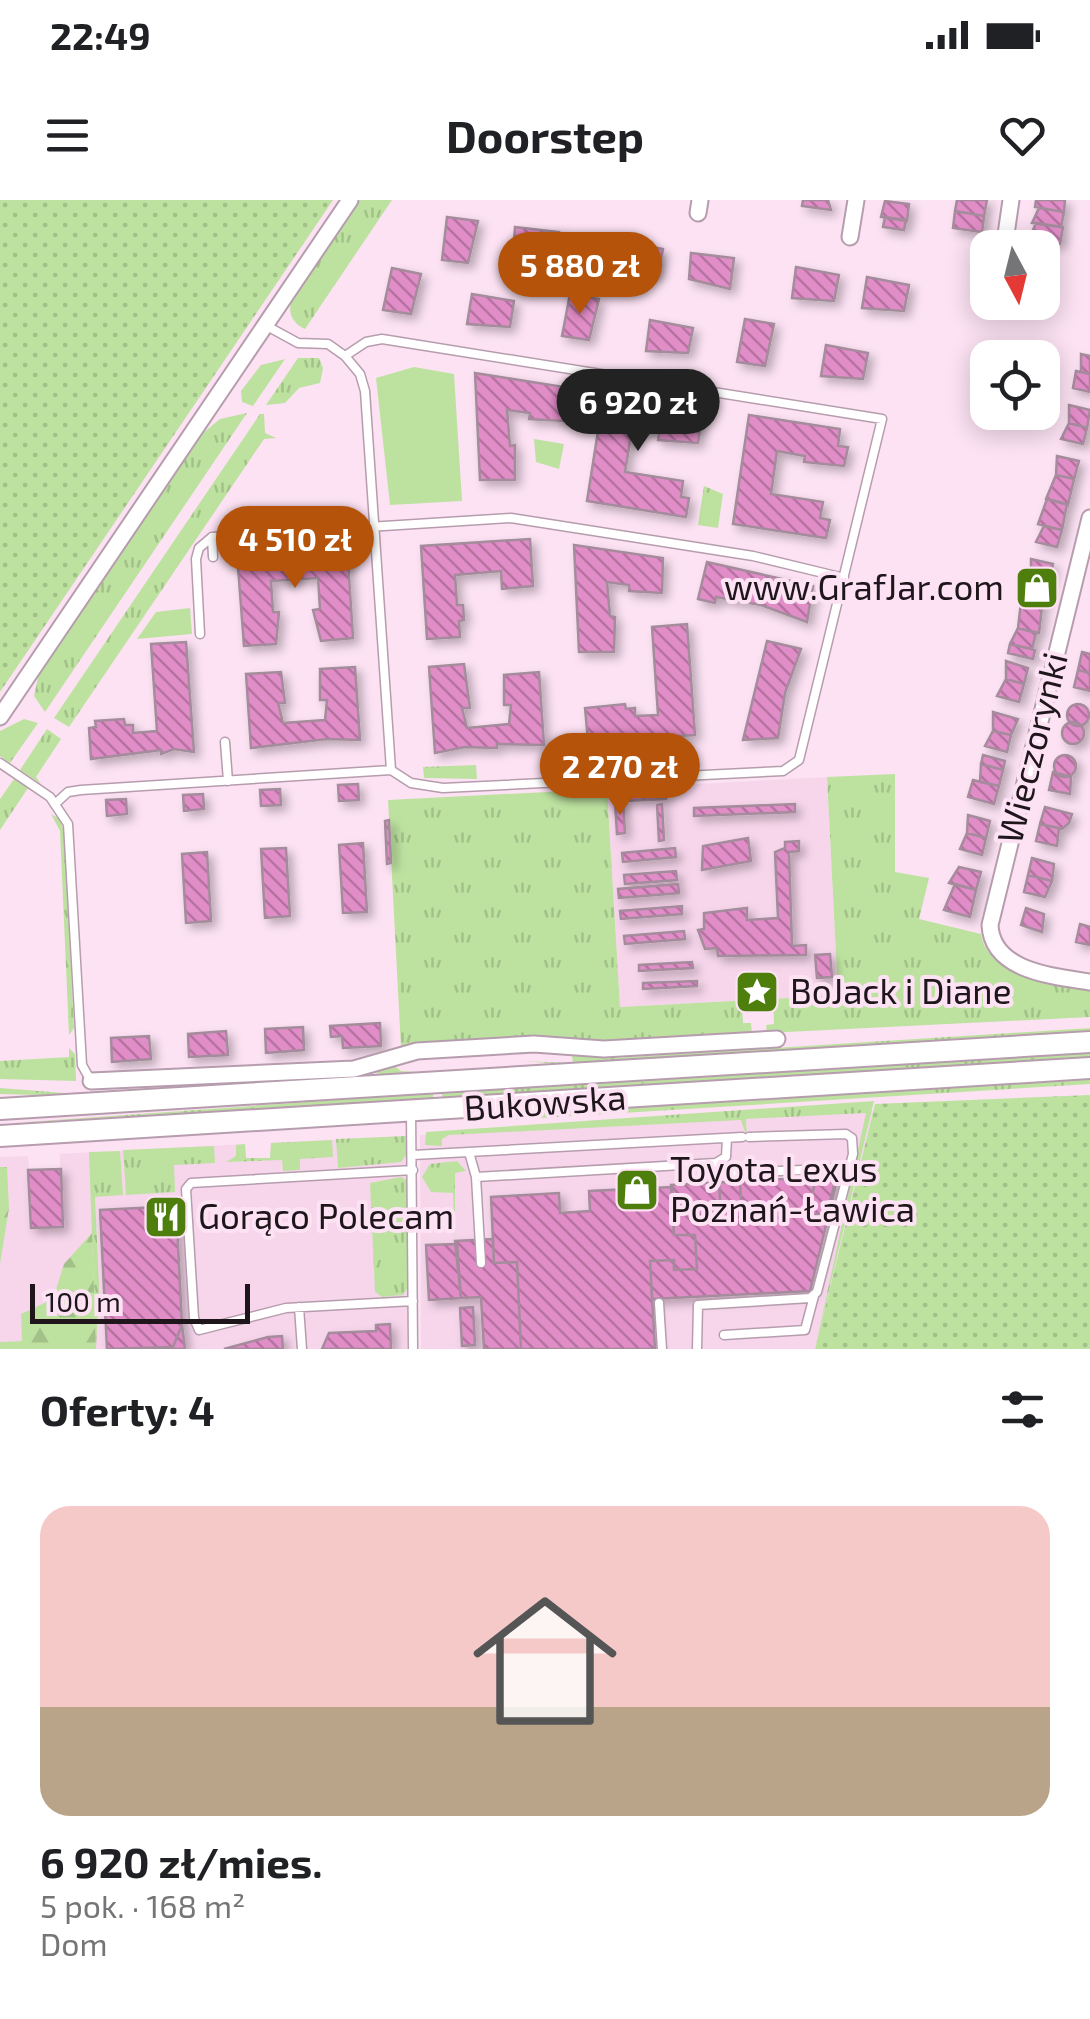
<!DOCTYPE html>
<html lang="pl">
<meta charset="utf-8">
<style>
:root{--surface:#fff;--page:#f6f6f6;--text:#202124;--muted:#757577;--line:#e0e0e0;--accent:#b45309}
body{margin:0;font-family:"Exo 2",sans-serif;background:var(--page);color:var(--text);height:100vh;display:flex;flex-direction:column;font-size:38px;white-space:nowrap}
*{box-sizing:border-box;margin:0}
p{font-size:32px;color:var(--muted)}
.icon{flex:none;width:55px;height:55px;fill:none;stroke:currentColor;stroke-width:2;stroke-linecap:round;stroke-linejoin:round}
.map{position:relative;height:1149px;overflow:hidden}
.side{display:flex;flex-direction:column;background:var(--surface);flex:1}
.side>*{flex:none}
.needle{width:65px;rotate:173deg}
.tools{position:absolute;left:970px;top:30px;display:grid;gap:20px}
.tools a{display:grid;place-items:center;width:90px;height:90px;border-radius:20px;background:var(--surface);box-shadow:0 5px 25px #0003;font-size:50px}
.scale{position:absolute;left:30px;bottom:25px;width:220px;box-sizing:border-box;padding-left:10px;border:5px solid #1f161c;border-top:0;font-size:28px;line-height:35px;white-space:nowrap;color:#1f161c;-webkit-text-stroke:8px #fce2f3;paint-order:stroke}
.price{position:absolute;translate:-50% -85px;padding:0 22px;border-radius:35px;background:var(--accent);color:#fff;font-size:32px;line-height:65px;filter:drop-shadow(0 2px 5px #0008)}
.price::after{content:'';position:absolute;left:50%;top:60px;width:30px;height:22px;margin-left:-15px;background:inherit;clip-path:polygon(0 0,100% 0,50% 100%)}
.price.on{background:#222;color:#fff}
ul{padding:0;list-style:none}
li{display:grid;align-content:center;gap:20px;height:530px;padding:0 40px}
li+li{border-top:2px solid var(--line)}
li span{display:grid;place-items:center;height:310px;border-radius:30px;color:#555}
li>.icon{margin-inline-start:auto}
span .icon{width:180px;height:180px;fill:#fffc;stroke-width:1}
li b{font-size:42px}
h2{display:flex;justify-content:space-between;align-items:center;height:120px;padding:0 40px;font-size:42px}
.status{display:flex;justify-content:space-between;align-items:center;height:70px;padding:0 50px;background:var(--surface);direction:ltr}
.status svg{height:28px;fill:currentColor}
header{display:flex;justify-content:space-between;align-items:center;height:130px;padding:0 40px;background:var(--surface);font-size:45px;font-weight:700}
.map>svg:first-child{display:block}
.built{fill:#f7d6ec}
.grass{fill:url(#grass-tufts)}
.forest{fill:url(#forest-firs)}
.park{fill:#bde2a0}
.garden{fill:url(#garden-dots)}
.building{fill:url(#building-back-hatch);stroke:#a48c9c;stroke-width:2.5;filter:url(#shadow)}
.lines{fill:none;stroke-linecap:round;stroke-linejoin:round}
.service-casing{stroke:#b69dad;stroke-width:11}
.minor-casing{stroke:#b69dad;stroke-width:19}
.secondary-casing{stroke:#b69dad;stroke-width:24}
.service{stroke:#fff;stroke-width:8}
.minor{stroke:#fff;stroke-width:15}
.secondary{stroke:#fff;stroke-width:20}
.labels{text-anchor:middle;stroke-width:8;stroke-linejoin:round;paint-order:stroke}
.poi-label{font-size:35px;fill:#1f161c;stroke:#fce2f3;text-anchor:start}
.street-label{font-size:35px;fill:#1f161c;stroke:#fce2f3}
</style>
<div class="status"><b>22:49</b><svg viewBox="0 0 49 12"><path d="M0 12V9h3v3zM5 12V6h3v6zM10 12V3h3v9zM15 12V0h3v12zM26 1h20v11H26zM47 4h2v5h-2z"/></svg></div>
<header><svg class="icon" aria-label="menu" viewBox="0 0 24 24"><path d="M4 6h16M4 12h16M4 18h16"/></svg>Doorstep<svg class="icon" aria-label="heart" viewBox="0 0 24 24"><path d="M12 20l-8-8c-3-5 5-10 8-4 3-6 11-1 8 4z"/></svg></header>
<div class="map">
<svg width="1090" height="1149" viewBox="0 0 1090 1149">
<defs>
<pattern id="grass-tufts" width="24" height="20" patternUnits="userSpaceOnUse" patternTransform="scale(2.5)"><rect width="24" height="20" fill="#bde2a0"/><path d="M3 7l-1-3M5 7V3M7 7l1-3M15 17l-1-3M17 17v-4M19 17l1-3" fill="none" stroke="#a2c189"/></pattern>
<pattern id="forest-firs" width="22" height="20" patternUnits="userSpaceOnUse" patternTransform="scale(2.5)"><rect width="22" height="20" fill="#bde2a0"/><path d="M5 1l3.5 6h-7zM16 11l3.5 6h-7z" fill="#a2c189"/></pattern>
<pattern id="garden-dots" width="8" height="8" patternUnits="userSpaceOnUse" patternTransform="scale(2.5)"><rect width="8" height="8" fill="#bde2a0"/><path d="M2 2h.1M6 6h.1" fill="none" stroke="#a2c189" stroke-width="1.8" stroke-linecap="round"/></pattern>
<pattern id="building-back-hatch" width="6" height="6" patternUnits="userSpaceOnUse" patternTransform="scale(2.5)"><rect width="6" height="6" fill="#e18dc7"/><path d="M-1 5l2 2M0 0l6 6M5-1l2 2" fill="none" stroke="#b672a1"/></pattern>
<filter id="shadow"><feDropShadow dx="5" dy="5" stdDeviation="5" flood-color="#0004"/></filter>
</defs>
<rect width="100%" height="100%" fill="#fce2f3"/>
<path class="built" d="M827 577 838 795 764 800 763 792H752L751 800 620 807 607 589Z
M873 911 815 1149H421L420 935Z
M407 936V1149H0V957L28 956 29 970 60 969V954L245 944 246 958H270L271 943Z"/>
<path class="grass" d="M360 0H392L305 129C293 124 288 114 291 102Z
M298 158H319L323 168 320 183 299 188 285 203 266 205Z
M285 159 253 206 242 202 241 191 261 165Z
M247 213 45 512 34 496 39 473 197 238 220 219Z
M260 214H264L265 233 276 238 264 239 69 527 54 518Z
M704 286 723 294 718 328 698 325Z
M24 519 38 523 10 563 0 556V531Z
M47 529 61 539 36 577 41 584 20 570Z
M476 565 477 579 424 578 423 567Z
M895 574V672L929 678 919 719 981 734C988 776 1054 784 1090 789V817L767 833 766 825 774 824 773 799 838 795 827 577Z
M14 579 28 588 0 630V599Z
M607 589 620 807 751 800 742 805 743 823H751L752 834 401 848 388 600Z
M51 614 60 619 64 632 74 828 69 835 60 631Z
M1090 828V833L577 865 521 861 573 863 572 856 615 858Z
M69 848 75 854 76 881 0 879V861L69 857Z
M1090 852V859L442 899V892Z
M393 865 401 871 432 873 73 896 0 894V888L77 894 377 876V871Z
M1090 878V884L509 920 537 913Z
M433 893V900L13 923Z
M874 901 815 1149 866 913 746 919 747 938 741 920 449 935 442 939V946L425 945 426 932Z
M407 936V954L401 962 338 968 336 939Z
M332 940 333 957 300 959V970L283 971 282 960 226 962 236 956V945L245 944 246 958H270L271 943Z
M214 946 215 963 174 965 175 992 126 995 123 950Z
M120 951 123 995 95 997 99 1086 96 1149 89 952Z
M457 961 466 971 455 973V1040L453 993 431 992 422 977 430 964Z
M401 977 407 980V1089L403 1095 382 1097 375 1092 370 983Z"/>
<path class="forest" d="M0 967H7L9 1008 0 1064Z
M92 1033 96 1149H0V1142L22 1141 21 1114 53 1099 64 1064Z"/>
<path class="park" d="M414 167 454 174 462 301 390 305 376 178Z
M534 239 564 244 559 269 536 262Z
M190 408 192 434 137 439 156 412Z"/>
<path class="garden" d="M0 0H333L0 492Z
M1090 895V1149H815L875 904Z"/>
<path class="building" d="M803 0H828L831 10 802 6Z
M957 0H987L984 16 955 11Z
M1036 0H1065L1064 12 1035 7Z
M885 1 909 4 907 21 881 17Z
M1039 8 1064 12 1061 27 1032 23Z
M955 11 984 16 982 32 953 28Z
M447 17 478 21 468 63 442 60Z
M885 17 906 20 904 30 883 27Z
M1036 23 1063 27 1060 44 1029 39Z
M515 27 559 32 554 63 513 54Z
M620 41 663 49 658 75 615 72Z
M691 53 734 58 730 89 689 79Z
M796 67 839 75 834 101 792 98Z
M392 68 421 74 411 114 383 110Z
M867 77 909 85 904 111 862 108Z
M472 94 514 101 510 127 467 124Z
M570 94 599 99 589 140 562 136Z
M745 119 774 124 765 166 737 162Z
M650 120 693 128 688 153 646 151Z
M826 145 868 153 863 179 821 176Z
M1081 154 1090 156V174L1081 172Z
M1076 171 1090 174V192L1073 188Z
M475 173 564 187 563 221 529 219 530 213 507 210 510 246 515 245V280H480Z
M604 193 693 207 691 223 701 224 698 243 658 240 659 233 632 229 625 272 683 281 681 297 689 298 686 317 587 301Z
M1069 205 1090 210 1087 228 1069 223Z
M749 215 840 229 838 246 848 247 844 266 804 262 805 256 777 251 771 294 823 302 820 318 830 320 826 338 733 324Z
M1069 223 1087 228 1083 244 1061 239Z
M1057 256 1079 261 1074 279 1056 275Z
M1056 275 1074 279 1068 305 1046 299Z
M1047 299 1067 304 1062 330 1038 324Z
M1044 326 1062 330 1057 347 1036 342Z
M530 339 533 386 502 389 501 371 455 375 457 405H463L464 420 459 421 460 437 427 439 421 346Z
M574 345 663 358 662 393 629 391V385L607 382 610 416 615 417 614 452H579Z
M347 346 353 438 321 441 313 410 320 409 318 378 271 381 273 412H279L276 444 244 446 237 354Z
M1031 359 1053 364 1049 381 1031 377Z
M707 362 813 386 807 422 761 405 716 397 715 403 698 399Z
M1031 377 1049 381 1042 407 1025 402 1027 394 1023 393Z
M1021 402 1042 407 1039 433 1018 428Z
M687 424 695 535 588 541 585 508 625 504 626 509 635 508V516L658 515 652 427Z
M1018 428 1036 433 1032 449 1010 444Z
M767 441 801 449 785 493 778 538 743 540Z
M186 442 194 552 174 549 161 554V550L91 559 89 528 96 527 95 521 124 519 125 525H133V533L157 531 151 444Z
M1010 444 1035 450 1033 459 1008 453Z
M1082 452 1090 454V473L1078 470Z
M1006 461 1028 468 1024 484 1006 479Z
M464 464 470 508H462L467 528 509 524 511 505H504V475L539 472 544 545 497 544V548L465 547 435 553 429 467Z
M355 467 360 540 327 539 251 548 246 474 281 472 285 503H278L283 523 325 520 327 500H320V469Z
M1078 470 1090 473V491L1074 487Z
M1006 479 1024 484 1019 502 997 496Z
M1067 515a11 11 0 1 1 22 0a11 11 0 1 1-22 0Z
M993 512 1018 519 1011 535 993 531Z
M1062 533a11 11 0 1 1 22 0a11 11 0 1 1-22 0Z
M993 531 1011 535 1007 552 985 546Z
M983 555 1005 561 1003 570 981 564Z
M1054 566a11 11 0 1 1 22 0a11 11 0 1 1-22 0Z
M981 564 1003 570 999 586 980 582Z
M1053 572 1071 577 1070 594 1049 590Z
M973 580 999 586 994 604 968 597Z
M358 584 359 600 339 601 338 585Z
M280 589 281 605 261 606 260 590Z
M203 594 204 609 184 611 183 595Z
M666 594V599L626 601V596Z
M126 599 127 614 107 616 106 600Z
M623 601 625 633 617 634 615 602Z
M662 604 664 640 659 641 657 605Z
M795 604V612L694 616V608Z
M1045 607 1072 614 1069 623 1062 629 1040 624Z
M968 615 990 621 986 638 967 633Z
M389 620 391 663 387 664 385 621Z
M1040 624 1059 628 1057 646 1036 641Z
M967 633 986 638 982 655 960 649Z
M748 638 751 661 702 670 703 646Z
M799 641V651L789 652 792 746 806 745V755L718 756 717 748 705 749 698 730 704 729V713L747 708V720L778 718 775 652 785 648V642Z
M363 643 367 712 343 713 339 645Z
M286 648 290 716 265 718 261 649Z
M675 648 676 657 623 662 622 653Z
M207 652 211 721 186 723 182 654Z
M1032 658 1054 664 1052 681 1028 675Z
M959 667 981 672 976 690 949 683Z
M676 671 677 680 625 684 624 675Z
M1028 675 1052 681 1045 697 1024 692Z
M678 684 679 693 619 698 618 689Z
M955 684 976 690 970 717 944 710Z
M682 706V714L621 719 620 711Z
M1026 708 1044 714 1042 732 1021 725Z
M1080 724 1090 727V745L1076 742Z
M684 731 685 739 625 744 624 736Z
M830 754 832 777 817 778 815 755Z
M692 762 693 768 639 771V765Z
M697 781V786L643 789V783Z
M380 823 381 846 343 848 342 836 331 837 330 826Z
M303 827 304 850 266 853 265 829Z
M226 831 228 855 189 857 188 834Z
M149 836 151 859 112 862 111 838Z
M61 969 63 1027 31 1028 28 970Z
M838 976 810 1091 652 1099 650 1061 674 1060V1070L697 1069 695 1035H674L671 985Z
M836 977 827 1014 807 1015 816 979Z
M719 982 740 983 742 1017 721 1018Z
M672 987 674 1035H695L697 1069 674 1070V1060L650 1061 655 1149H521L517 1062 494 1063 491 997 559 993 560 1013 590 1011 589 991Z
M176 1006 182 1125 173 1147 107 1149 100 1010Z
M493 1039 494 1063 517 1062 521 1149H484L481 1097 461 1098 455 1041Z
M457 1044 461 1098 429 1100 426 1045Z
M473 1107 475 1145 462 1146 460 1108Z
M390 1124 391 1149H322L329 1133 376 1131V1125Z
M182 1125 185 1149H128L173 1147Z
M282 1136 283 1149H224L268 1137Z"/>
<g class="lines">
<defs>
<path id="service" d="M265 125 298 143 328 144 345 156 366 142 382 139 882 219 799 560 783 571 443 588 411 583 391 570 365 191 360 174 345 156
M213 357 212 337 511 318 753 356 844 378
M200 434 196 359 199 348 212 337
M225 542 228 581
M0 563 50 597 68 624 82 865 91 881
M56 603 68 592 81 590 391 570
M411 911 413 1149
M469 952 476 977 481 1063
M413 955 742 937
M716 963 735 973 849 968
M476 977 716 963 726 957 727 938
M413 1101 286 1108 199 1130 194 1118 186 989 191 983 413 970
M659 1103 662 1149
M299 1107 302 1149
M724 1135 805 1130 814 1096
M697 1149 698 1105 810 1098 817 1092 853 954 852 938 846 934 749 937"/>
<path id="minor" d="M698 13 700 0
M850 37 856 0
M1004 48 1011 0
M1090 318 990 725C992 771 1052 776 1090 782
M0 517 350 0
M91 881 354 869 417 851 534 844 604 849 777 839"/>
<path id="secondary" d="M0 909 1090 842
M0 936 1090 868"/>
</defs>
<use href="#service" class="service-casing"/>
<use href="#minor" class="minor-casing"/>
<use href="#secondary" class="secondary-casing"/>
<use href="#service" class="service"/>
<use href="#minor" class="minor"/>
<use href="#secondary" class="secondary"/>
</g>
<defs>
<symbol id="shop-square" viewBox="-11 -11 22 22"><rect x="-9" y="-9" width="18" height="18" rx="4" fill="#4e7e0c" stroke="#fce2f3"/><path d="M-5-2.5h2.3a2.7 3.5 0 0 1 5.4 0H5L5.5 6h-11ZM-1.5-2.5h3a1.5 2.3 0 0 0-3 0Z" fill="#fff"/></symbol>
<symbol id="sight-square" viewBox="-11 -11 22 22"><rect x="-9" y="-9" width="18" height="18" rx="4" fill="#4e7e0c" stroke="#fce2f3"/><path d="M0-6L1.8-2.2L6-1.7L2.9 1.2L3.7 5.4L0 3.3L-3.7 5.4L-2.9 1.2L-6-1.7L-1.8-2.2Z" fill="#fff"/></symbol>
<symbol id="restaurant-square" viewBox="-11 -11 22 22"><rect x="-9" y="-9" width="18" height="18" rx="4" fill="#4e7e0c" stroke="#fce2f3"/><path d="M-5-6h1v4h1v-4h1v4h1v-4h1v5L-1.5 .5V6h-2V.5L-5-1ZM5-6V6H3V1.5H1.5Q1.5-4 5-6Z" fill="#fff"/></symbol>
</defs>
<g fill-rule="evenodd">
<use href="#shop-square" x="1012" y="363" width="50" height="50"/>
<use href="#sight-square" x="732" y="767" width="50" height="50"/>
<use href="#shop-square" x="612" y="965" width="50" height="50"/>
<use href="#restaurant-square" x="141" y="992" width="50" height="50"/>
</g>
<g class="labels">
<g class="poi-label">
<text x="1004" y="400" text-anchor="end">www.GrafJar.com</text>
<text x="790" y="804">BoJack i Diane</text>
<text x="670" y="982">Toyota Lexus<tspan x="670" dy="40">Poznań-Ławica</tspan></text>
<text x="198" y="1029">Gorąco Polecam</text>
</g>
<g class="street-label">
<text transform="translate(1033 548) rotate(-76)" y="12">Wieczorynki</text>
<text transform="translate(545 903) rotate(-4)" y="12">Bukowska</text>
</g>
</g>
</svg>
<div class="tools">
<a><svg class="needle" viewBox="-14 -14 28 28"><path d="M0-13l5 13h-10z" fill="#e53935"/><path d="M0 13l5-13h-10z" fill="#757577"/></svg></a>
<a><svg class="icon" aria-label="locate" viewBox="0 0 24 24"><circle cx="12" cy="12" r="6"/><path d="M12 2v4M12 18v4M2 12h4M18 12h4"/></svg></a>
</div>
<div class="scale">100 m</div>
<b class="price" style="left:580px;top:117px">5 880 zł</b>
<b class="price on" style="left:638px;top:254px">6 920 zł</b>
<b class="price" style="left:295px;top:391px">4 510 zł</b>
<b class="price" style="left:620px;top:618px">2 270 zł</b>
</div>
<section class="side">
<h2>Oferty: 4<svg class="icon" aria-label="filters" viewBox="0 0 24 24"><path d="M4 7h16M4 17h16"/><circle cx="9" cy="7" r="2"/><circle cx="15" cy="17" r="2"/></svg></h2>
<ul>
<li><span style="background:linear-gradient(#f6c9c9 65%,#b9a48a 0)"><svg class="icon" aria-label="home" viewBox="0 0 24 24"><path d="M3 11l9-7 9 7M6 9v11h12V9"/></svg></span><div><b>6 920 zł/mies.</b><p>5 pok. · 168 m²</p><p>Dom</p></div></li>
</ul>
</section>
